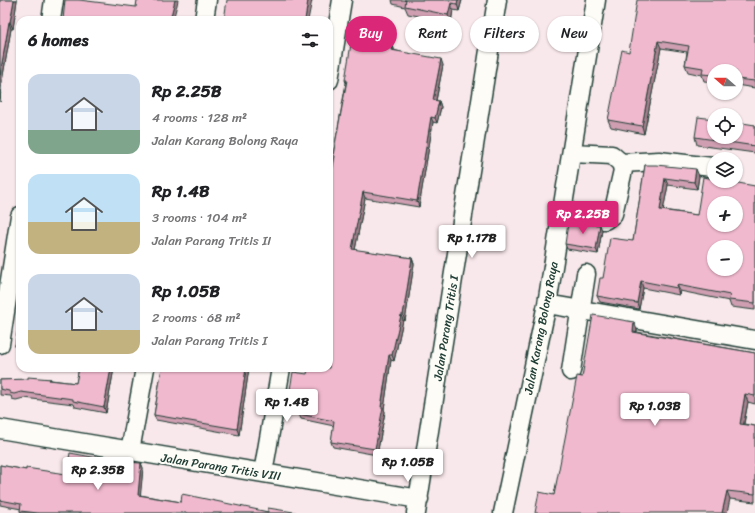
<!DOCTYPE html>
<meta charset="utf-8">
<style>
:root{--surface:#fff;--page:#f6f6f6;--text:#202124;--muted:#757577;--accent:#db2777}
body{margin:0;font-family:Sriracha,sans-serif;background:var(--page);color:var(--text);height:100vh;display:flex;flex-direction:column;font-size:15px;white-space:nowrap}
*{box-sizing:border-box;margin:0}
p{font-size:13px;color:var(--muted)}
.icon{flex:none;width:22px;height:22px;fill:none;stroke:currentColor;stroke-width:2;stroke-linecap:round;stroke-linejoin:round}
.map{position:relative;flex:1;overflow:hidden}
.drawer{position:absolute;left:16px;top:16px;width:317px;height:356px;display:flex;flex-direction:column;background:var(--surface);border-radius:12px;box-shadow:0 1px 3px #0004}
.drawer>*{flex:none}
.banner{position:absolute;left:345px;top:16px;width:350px;height:36px;display:flex;gap:8px}
.needle{width:26px;rotate:290deg}
.controls{position:absolute;left:707px;top:64px;display:grid;gap:8px}
.controls a{display:grid;place-items:center;width:36px;height:36px;border-radius:50%;background:var(--surface);box-shadow:0 1px 3px #0004;font-size:20px}
.price{position:absolute;translate:-50% -34px;padding:0 9px;border-radius:4px;background:#fff;color:#222;font-size:13px;line-height:26px;filter:drop-shadow(0 1px 2px #0008)}
.price::after{content:'';position:absolute;left:50%;top:24px;width:12px;height:9px;margin-left:-6px;background:inherit;clip-path:polygon(0 0,100% 0,50% 100%)}
.price.active{background:var(--accent);color:#fff}
ul{padding:0;list-style:none}
li{display:flex;align-items:center;gap:12px;height:100px;padding:0 12px}
li span{display:grid;place-items:center;flex:none;width:112px;height:80px;border-radius:12px;color:#555}
li>.icon{margin-inline-start:auto}
span .icon{width:48px;height:48px;fill:#fffc;stroke-width:1}
li b{font-size:17px}
h2{display:flex;justify-content:space-between;align-items:center;height:48px;padding:0 12px;font-size:17px}
.chip{padding:0 14px;border-radius:18px;background:var(--surface);box-shadow:0 1px 3px #0004;font-size:14px;line-height:36px}
.chip.active{background:var(--accent);color:#fff}
.map>svg:first-child{display:block}
.lines{fill:none;stroke-linecap:round;stroke-linejoin:round}
.minor-casing{stroke:#1f3d34;stroke-width:21}
.minor{stroke:#fdfcf7;stroke-width:18}
.wall{fill:#cf9fb1;stroke:#1f3d34}
.shaded-wall{fill:#a98290;stroke:#1f3d34}
.building{fill:#f1b9ce;stroke:#1f3d34;fill-rule:evenodd}
.labels{text-anchor:middle;stroke-width:4;stroke-linejoin:round;paint-order:stroke}
.street-label{font-size:12px;fill:#1f3d34;stroke:#fdfcf7}
</style>
<div class="map">
<svg width="755" height="513" viewBox="0 0 755 513">
<rect width="100%" height="100%" fill="#f9e8eb"/>
<filter id="ink" filterUnits="userSpaceOnUse"><feTurbulence type="fractalNoise" baseFrequency=".025" numOctaves="2"/><feDisplacementMap in="SourceGraphic" scale="8" xChannelSelector="R" yChannelSelector="G"/><feConvolveMatrix kernelMatrix="1 2 1 2 8 2 1 2 1" color-interpolation-filters="sRGB"/></filter>
<g filter="url(#ink)">
<g class="lines">
<defs>
<path id="minor" d="M51 20 54 0
M204 20 207 0
M329 80 342 0
M572 153 612 155 621 163 659 161 712 167
M562 217 605 220 613 214 623 170 621 163
M547 304 755 340
M0 344 20 216
M571 371 586 274
M0 429 419 499
M130 451 145 368
M263 473 281 368
M416 513 497 0
M503 513 547 304 596 0"/>
</defs>
<use href="#minor" class="minor-casing"/>
<use href="#minor" class="minor"/>
</g>
<path class="wall" d="M0 0H17L13 29H11L1 87 0 102Z
M392 0H462L459 11 453 10 451 22 408 14 405 7 393 4Z
M755 0V88L736 85V71H714V82L704 81 702 75 688 72 685 65 687 52 661 48 644 134 611 127 608 120 629 52Z
M392 43 394 49V50L443 65 436 101H439L441 107 437 123 433 122 419 207 365 198 355 250 412 258 414 264 405 321 403 320 394 361 391 360 384 409 385 412 377 455 333 447 331 442 334 426 301 419 299 414 289 412 287 407 307 374 329 368 330 190 329 187 335 159 333 155 346 83 345 80Z
M755 125V153L697 145 695 137Z
M645 165 699 176 697 189 668 185 663 210 697 215 755 186V310L731 307 729 301 680 291 679 295 643 288 639 309 600 302 597 296 603 278 633 241Z
M602 230 598 254 567 249 565 244Z
M20 318V352H17L15 346Z
M637 330V332L755 353V404L748 402 744 424 755 426V502L730 499 554 495 582 377Z
M79 368H114L106 413 75 407 74 404 24 398 16 400 12 399 11 396 0 395V380L51 379V380L76 383Z
M162 368H249L239 435 156 420 154 415Z
M125 463H141L143 468 140 495 181 502 268 512 300 513H21L20 511 21 509 0 505V465L26 470 66 474Z"/>
<path class="shaded-wall" d="M14 0H17L13 29 10 22Z
M175 0H178L177 5 173 20H170Z
M308 0H312L308 20H305Z
M458 0H462L459 11 457 4Z
M451 3 453 10 451 22 448 15Z
M9 22 11 29 1 87 0 102V75Z
M658 41 661 48 644 134 642 126Z
M392 43 394 49 393 55 391 50Z
M441 59 443 65 435 105 433 100Z
M439 101 441 107 437 123 435 118Z
M431 117 433 122 419 207 417 201Z
M696 169 699 176 697 189 694 182Z
M665 178 668 185 662 216 660 210Z
M363 192 365 198 354 255 352 249Z
M600 225 602 230 598 254 596 249Z
M412 258 414 264 405 321 403 315Z
M641 281 643 288 639 309 637 303Z
M677 285 680 291 679 295 677 288Z
M401 315 403 320 394 361 392 355Z
M634 322 637 330 635 340 633 332Z
M389 355 391 360 384 409 385 412 377 455 375 449Z
M111 368H114L106 413 104 407Z
M246 368H249L239 435 237 429Z
M745 394 748 402 742 432 740 424Z
M141 463 143 468 140 500 138 495Z
M727 491 730 499 727 513H722Z"/>
<path class="building" d="M0 0H14L10 22H9L0 75Z
M65 0H79L136 7 137 0H175L170 20H63Z
M227 0H308L305 20H224Z
M404 0H458L457 4 451 3 448 15 405 6 406 0Z
M637 0H755V81L736 79V71H714V75L702 74 703 68 685 65 689 46 658 41 642 126 608 120 622 50 629 52Z
M352 38 392 43 391 50 441 59 433 100 439 101 435 118 431 117 417 201 363 192 352 249 412 258 403 315H401L392 355H389L381 407H383L375 449 331 442 334 421 299 414 300 410 287 407 293 372 307 374 308 368H329V197L331 187H329L335 156 333 155 347 80H345Z
M698 117 714 119V137H736V122L755 125V146L695 137Z
M645 165H656L696 169 694 182 665 178 660 210 697 215 703 177 714 179V181H727L755 186V303L729 300 730 295 677 285V288L641 281 637 303 597 296 600 278H603L610 238 633 241ZM714 203H736V225H714ZM714 247H736V269H714Z
M568 223 600 225 596 249 565 244Z
M593 315 634 322 633 332 755 353V396L745 394 740 424 755 426V494L727 491 722 513H535L539 492 554 495 577 376 582 377Z
M20 318V347L15 346Z
M79 368H111L104 407 73 401V399L21 392 14 394 10 393 9 391 0 389V380L28 379V377L51 379 49 380 76 383Z
M162 368H246L237 429 154 415Z
M70 453 125 463V462L141 463 138 495 181 502 182 494 268 512V508L300 513H38L20 511 21 504 0 500V465L26 470V468L66 474Z"/>
</g>
<g class="labels">
<g class="street-label">
<text transform="translate(446 328) rotate(-81)" y="4">Jalan Parang Tritis I</text>
<text transform="translate(541 328) rotate(-79)" y="4">Jalan Karang Bolong Raya</text>
<text transform="translate(221 467) rotate(9)" y="4">Jalan Parang Tritis VIII</text>
</g>
</g>
</svg>
<div class="controls">
<a><svg class="needle" viewBox="-14 -14 28 28"><path d="M0-13l5 13h-10z" fill="#e53935"/><path d="M0 13l5-13h-10z" fill="#757577"/></svg></a>
<a><svg class="icon" aria-label="locate" viewBox="0 0 24 24"><circle cx="12" cy="12" r="6"/><path d="M12 2v4M12 18v4M2 12h4M18 12h4"/></svg></a>
<a><svg class="icon" aria-label="layers" viewBox="0 0 24 24"><path d="M12 4l9 5-9 5-9-5zM3 14l9 5 9-5"/></svg></a>
<a>+</a>
<a>−</a>
</div>
<b class="price active" style="left:583px;top:235px">Rp 2.25B</b>
<b class="price" style="left:472px;top:259px">Rp 1.17B</b>
<b class="price" style="left:287px;top:423px">Rp 1.4B</b>
<b class="price" style="left:655px;top:427px">Rp 1.03B</b>
<b class="price" style="left:408px;top:483px">Rp 1.05B</b>
<b class="price" style="left:98px;top:491px">Rp 2.35B</b>
<div class="banner">
<a class="chip active">Buy</a>
<a class="chip">Rent</a>
<a class="chip">Filters</a>
<a class="chip">New</a>
</div>
<section class="drawer">
<h2>6 homes<svg class="icon" aria-label="filters" viewBox="0 0 24 24"><path d="M4 7h16M4 17h16"/><circle cx="9" cy="7" r="2"/><circle cx="15" cy="17" r="2"/></svg></h2>
<ul>
<li><span style="background:linear-gradient(#c9d6e8 70%,#7fa58c 0)"><svg class="icon" aria-label="home" viewBox="0 0 24 24"><path d="M3 11l9-7 9 7M6 9v11h12V9"/></svg></span><div><b>Rp 2.25B</b><p>4 rooms · 128 m²</p><p>Jalan Karang Bolong Raya</p></div></li>
<li><span style="background:linear-gradient(#bfe0f5 60%,#c2b280 0)"><svg class="icon" aria-label="home" viewBox="0 0 24 24"><path d="M3 11l9-7 9 7M6 9v11h12V9"/></svg></span><div><b>Rp 1.4B</b><p>3 rooms · 104 m²</p><p>Jalan Parang Tritis II</p></div></li>
<li><span style="background:linear-gradient(#c9d6e8 70%,#c2b280 0)"><svg class="icon" aria-label="home" viewBox="0 0 24 24"><path d="M3 11l9-7 9 7M6 9v11h12V9"/></svg></span><div><b>Rp 1.05B</b><p>2 rooms · 68 m²</p><p>Jalan Parang Tritis I</p></div></li>
</ul>
</section>
</div>
